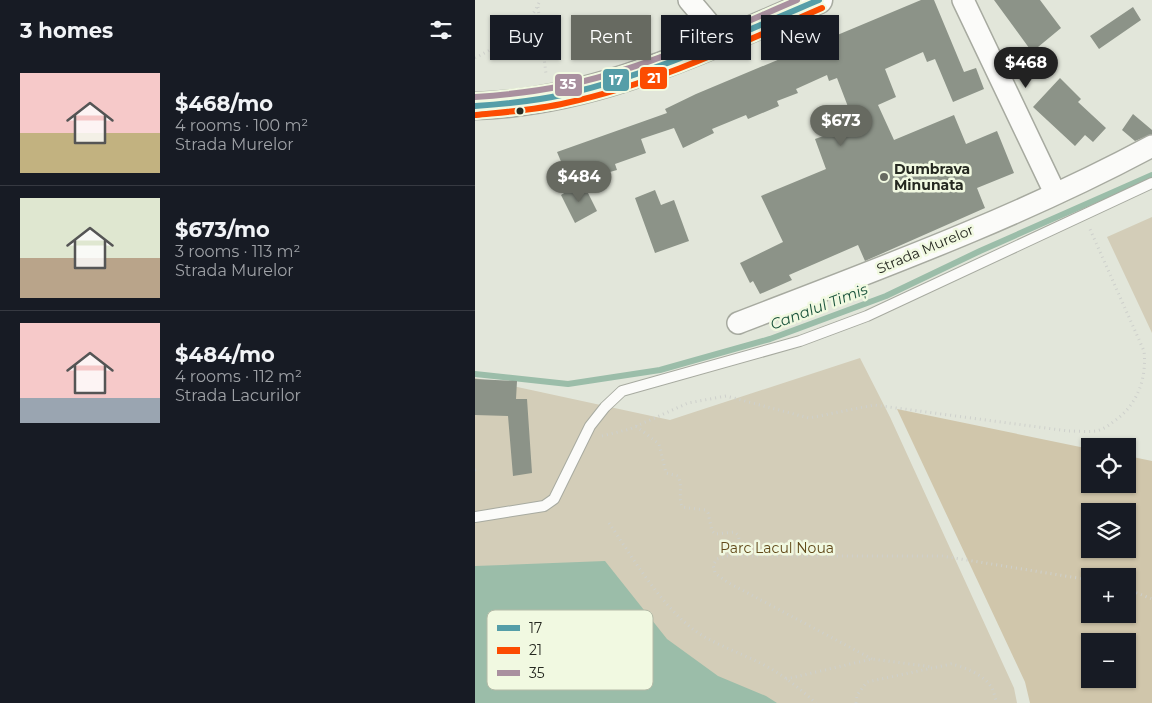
<!DOCTYPE html>
<meta charset="utf-8">
<style>
:root{--surface:#171b24;--page:#242831;--text:#f1f3f6;--muted:#9ea1a6;--line:#363941;--accent:#676a61}
body{margin:0;font-family:Montserrat,sans-serif;background:var(--page);color:var(--text);height:100vh;display:flex;flex-direction:column;font-size:19px;white-space:nowrap}
*{box-sizing:border-box;margin:0}
p{font-size:16px;color:var(--muted)}
.icon{flex:none;width:28px;height:28px;fill:none;stroke:currentColor;stroke-width:2;stroke-linecap:round;stroke-linejoin:round}
.map{position:relative;flex:1;overflow:hidden}
.details{display:flex;flex-direction:column;background:var(--surface);width:475px}
.details>*{flex:none}
.hud{position:absolute;left:15px;top:15px;width:475px;height:45px;display:flex;gap:10px}
.controls{position:absolute;left:606px;top:438px;display:grid;gap:10px}
.controls a{display:grid;place-items:center;width:55px;height:55px;border-radius:0px;background:var(--surface);box-shadow:0 1px 4px #0004;font-size:25px}
.price{position:absolute;translate:-50% -42px;padding:0 11px;border-radius:18px;background:var(--accent);color:#fff;font-size:16px;line-height:32px;filter:drop-shadow(0 1px 2px #0008)}
.price::after{content:'';position:absolute;left:50%;top:30px;width:15px;height:11px;margin-left:-8px;background:inherit;clip-path:polygon(0 0,100% 0,50% 100%)}
.price.active{background:#222;color:#fff}
ul{padding:0;list-style:none}
li{display:flex;align-items:center;gap:15px;height:125px;padding:0 20px}
li+li{border-top:1px solid var(--line)}
li span{display:grid;place-items:center;flex:none;width:140px;height:100px;border-radius:0px;color:#555}
li>.icon{margin-inline-start:auto}
span .icon{width:60px;height:60px;fill:#fffc;stroke-width:1}
li b{font-size:21px}
h2{display:flex;justify-content:space-between;align-items:center;height:60px;padding:0 20px;font-size:21px}
.pill{padding:0 18px;border-radius:0px;background:var(--surface);box-shadow:0 1px 4px #0004;font-size:18px;line-height:45px}
.pill.active{background:var(--accent);color:#fff}
main{display:flex;flex:1;min-height:0}
.map>svg:first-child{display:block}
.green{fill:#d3cdb8}
.forest{fill:#d0c6ab;fill-rule:evenodd}
.water{fill:#9bbda9}
.lines{fill:none;stroke-linecap:round;stroke-linejoin:round}
.stream{stroke:#9bbda9;stroke-width:6}
.building{fill:#8c9388}
.service-casing{stroke:#a7aaa0;stroke-width:12}
.minor-casing{stroke:#a7aaa0;stroke-width:24}
.tertiary-casing{stroke:#a7aaa0;stroke-width:29}
.path{stroke:#ced0cc;stroke-width:3;stroke-dasharray:1 4;stroke-linecap:butt}
.service{stroke:#fbfbf9;stroke-width:10}
.minor{stroke:#fbfbf9;stroke-width:21}
.tertiary{stroke:#fbfbf9;stroke-width:26}
.bus-1-casing{stroke:#f1f9e1;stroke-width:10}
.bus-2-casing{stroke:#f1f9e1;stroke-width:10}
.bus-3-casing{stroke:#f1f9e1;stroke-width:10}
.bus-1{stroke:#559ea8;stroke-width:6}
.bus-2{stroke:#fc4c01;stroke-width:6}
.bus-3{stroke:#a9909f;stroke-width:6}
.bus-dot{fill:#252820;stroke:#f1f9e1;stroke-width:2}
.poi-dot{fill:#676a61;stroke:#f1f9e1;stroke-width:2}
.labels{text-anchor:middle;stroke-width:5;stroke-linejoin:round;paint-order:stroke}
.poi-label{font-size:14px;font-weight:bold;fill:#252820;stroke:#f1f9e1;text-anchor:start}
.street-label{font-size:14px;fill:#252820;stroke:#f1f9e1}
.park-label{font-size:14px;fill:#614919;stroke:#f1f9e1}
.water-label{font-size:15px;font-style:italic;fill:#1a533b;stroke:#f1f9e1}
.key{fill:#f1f9e1;stroke:#b4baa7;stroke-width:1}
.key-label{font-size:14px;fill:#252820}
.line-badge{stroke:#f1f9e1;stroke-width:2}
.badge-label{font-size:14px;text-anchor:middle;font-weight:bold;fill:#fff}
</style>
<main>
<section class="details">
<h2>3 homes<svg class="icon" aria-label="filters" viewBox="0 0 24 24"><path d="M4 7h16M4 17h16"/><circle cx="9" cy="7" r="2"/><circle cx="15" cy="17" r="2"/></svg></h2>
<ul>
<li><span style="background:linear-gradient(#f6c9c9 60%,#c2b280 0)"><svg class="icon" aria-label="home" viewBox="0 0 24 24"><path d="M3 11l9-7 9 7M6 9v11h12V9"/></svg></span><div><b>$468/mo</b><p>4 rooms · 100 m²</p><p>Strada Murelor</p></div></li>
<li><span style="background:linear-gradient(#dfe7d0 60%,#b9a48a 0)"><svg class="icon" aria-label="home" viewBox="0 0 24 24"><path d="M3 11l9-7 9 7M6 9v11h12V9"/></svg></span><div><b>$673/mo</b><p>3 rooms · 113 m²</p><p>Strada Murelor</p></div></li>
<li><span style="background:linear-gradient(#f6c9c9 75%,#9aa5b1 0)"><svg class="icon" aria-label="home" viewBox="0 0 24 24"><path d="M3 11l9-7 9 7M6 9v11h12V9"/></svg></span><div><b>$484/mo</b><p>4 rooms · 112 m²</p><p>Strada Lacurilor</p></div></li>
</ul>
</section>
<div class="map">
<svg width="677" height="703" viewBox="0 0 677 703">
<rect width="100%" height="100%" fill="#e2e6da"/>
<path class="green" d="M677 217V333L632 237Z
M385 358 415 417 539 688 542 703H0V378L195 420Z"/>
<path class="forest" d="M422 409 615 449V484H652L653 456 677 461V703H555L550 682ZM615 511H652V549H615ZM615 576H652V614H615ZM615 641H652V679H615Z"/>
<path class="water" d="M130 561 192 639 243 676 291 696 302 703H0V566Z"/>
<g class="lines">
<path class="stream" d="M0 374 93 384 185 370 295 339 411 296 505 251 677 175"/>
</g>
<path class="building" d="M446 0H459L489 72 501 68 509 89 478 102 460 59 452 62 448 52 410 69 421 97 403 105 419 140 479 115 491 144 522 131 539 173 502 188 510 208 390 261 383 245 314 275 317 280 285 294 278 281 275 283 265 263 308 242 286 196 351 169 340 139 380 125 362 78 354 81 352 75 321 89 323 93 302 101 304 106 273 119 271 115 237 129 239 133 208 148 199 128 166 139 171 153 140 164 142 170 95 183 82 152 192 113 190 109 221 94Z
M519 0H565L586 28 557 52Z
M658 7 666 20 624 49 615 36Z
M585 78 606 99 603 102 631 128 618 142 610 135 600 146 558 107Z
M658 114 677 130V134L660 141 647 130Z
M109 185 122 211 100 223 86 195 97 188Z
M180 190 186 205 199 200 214 241 180 253 160 198Z
M0 379 42 381 41 399H52L57 473 38 476 33 416 0 415Z"/>
<g class="lines">
<defs>
<path id="service" d="M0 517 69 506 79 499 115 426 130 407 147 391 325 341 392 316 677 183"/>
<path id="minor" d="M214 0 248 40
M488 0 580 193
M263 323C403 269 545 217 677 146"/>
<path id="tertiary" d="M0 106C122 103 234 46 344 0"/>
</defs>
<use href="#service" class="service-casing"/>
<use href="#minor" class="minor-casing"/>
<use href="#tertiary" class="tertiary-casing"/>
<path class="path" d="M63 7 71 74
M0 58C25 45 55 28 65 0
M161 426 184 444 191 473 203 476C208 486 203 497 207 507L230 510 233 513 237 531 240 534 259 532 263 535 268 556
M127 436 155 429 213 403 251 396 334 418 399 405 593 431C602 431 612 432 621 431 627 430 633 426 638 422 662 406 672 379 669 351L614 227
M0 470 5 469
M134 523C158 558 181 598 214 626 234 643 262 651 285 663 306 673 324 688 341 703
M652 589 677 599
M397 659 252 582 240 573 238 565 242 559 251 556H467L615 580
M311 679 397 659 458 667
M381 703 382 695 392 682 476 664C490 667 509 675 517 688 519 692 520 698 522 703"/>
<use href="#service" class="service"/>
<use href="#minor" class="minor"/>
<use href="#tertiary" class="tertiary"/>
<defs>
<path id="bus-1" d="M0 106C30 104 61 101 91 94 179 74 261 35 344 0"/>
<path id="bus-2" d="M1 115C31 112 61 110 91 103 180 84 264 44 347 8"/>
<path id="bus-3" d="M0 97C29 95 58 92 87 86 168 70 245 33 322 0"/>
</defs>
<use href="#bus-1" class="bus-1-casing"/>
<use href="#bus-2" class="bus-2-casing"/>
<use href="#bus-3" class="bus-3-casing"/>
<use href="#bus-1" class="bus-1"/>
<use href="#bus-2" class="bus-2"/>
<use href="#bus-3" class="bus-3"/>
</g>
<circle class="bus-dot" cx="45" cy="111" r="4.5"/>
<circle class="poi-dot" cx="409" cy="177" r="5"/>
<g class="labels">
<g class="poi-label">
<text x="419" y="174">Dumbrava<tspan x="419" dy="16">Minunata</tspan></text>
</g>
<g class="street-label">
<text transform="translate(450 249) rotate(-23)" y="5">Strada Murelor</text>
</g>
<g class="park-label">
<text x="302" y="553">Parc Lacul Noua</text>
</g>
<g class="water-label">
<text transform="translate(344 307) rotate(-21)" y="5">Canalul Timiș</text>
</g>
</g>
<rect x="12" y="610" width="166" height="80" rx="8" class="key"/>
<rect x="22" y="625" width="23" height="6" fill="#559ea8"/>
<rect x="22" y="647" width="23" height="7" fill="#fc4c01"/>
<rect x="22" y="670" width="23" height="6" fill="#a9909f"/>
<g class="key-label">
<text x="54" y="633">17</text>
<text x="54" y="655">21</text>
<text x="54" y="678">35</text>
</g>
<g class="line-badge">
<rect x="164" y="66" width="29" height="24" rx="5" fill="#fc4c01"/>
<rect x="127" y="68" width="28" height="24" rx="5" fill="#559ea8"/>
<rect x="79" y="73" width="29" height="24" rx="5" fill="#a9909f"/>
</g>
<g class="badge-label">
<text x="179" y="83">21</text>
<text x="141" y="85">17</text>
<text x="93" y="89">35</text>
</g>
</svg>
<div class="controls">
<a><svg class="icon" aria-label="locate" viewBox="0 0 24 24"><circle cx="12" cy="12" r="6"/><path d="M12 2v4M12 18v4M2 12h4M18 12h4"/></svg></a>
<a><svg class="icon" aria-label="layers" viewBox="0 0 24 24"><path d="M12 4l9 5-9 5-9-5zM3 14l9 5 9-5"/></svg></a>
<a>+</a>
<a>−</a>
</div>
<b class="price active" style="left:551px;top:89px">$468</b>
<b class="price" style="left:366px;top:147px">$673</b>
<b class="price" style="left:104px;top:203px">$484</b>
<div class="hud">
<a class="pill">Buy</a>
<a class="pill active">Rent</a>
<a class="pill">Filters</a>
<a class="pill">New</a>
</div>
</div>
</main>
